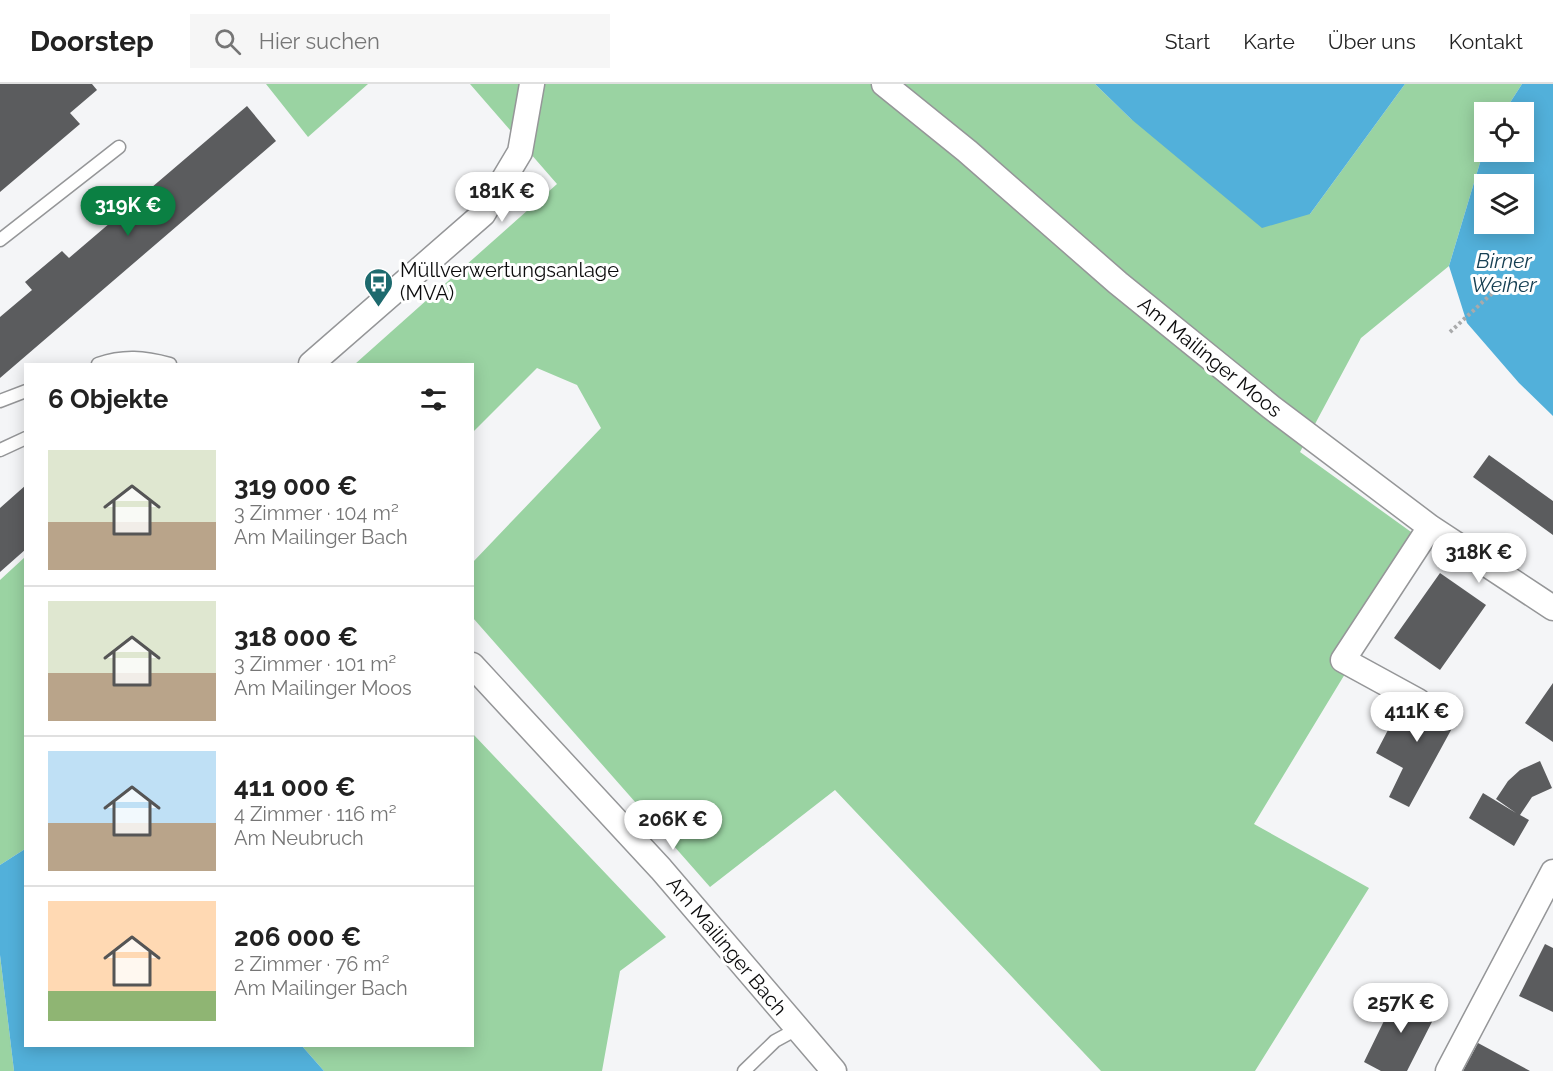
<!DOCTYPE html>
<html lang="de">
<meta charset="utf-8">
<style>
:root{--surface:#fff;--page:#f6f6f6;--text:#222;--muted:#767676;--line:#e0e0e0;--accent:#0b8043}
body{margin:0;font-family:Raleway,sans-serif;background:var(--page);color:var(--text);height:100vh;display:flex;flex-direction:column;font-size:22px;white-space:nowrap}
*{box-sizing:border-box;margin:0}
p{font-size:20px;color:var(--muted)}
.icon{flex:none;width:33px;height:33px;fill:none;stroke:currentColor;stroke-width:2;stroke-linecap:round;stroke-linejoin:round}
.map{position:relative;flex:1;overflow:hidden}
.details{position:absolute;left:24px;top:279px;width:450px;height:684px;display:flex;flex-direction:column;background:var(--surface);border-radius:0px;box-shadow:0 3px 15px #0003}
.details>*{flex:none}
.tools{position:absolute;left:1474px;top:18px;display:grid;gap:12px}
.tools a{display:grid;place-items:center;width:60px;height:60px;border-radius:0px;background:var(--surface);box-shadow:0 3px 15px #0003;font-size:30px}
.price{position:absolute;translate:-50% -51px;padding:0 14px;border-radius:21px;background:#fff;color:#222;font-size:20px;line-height:39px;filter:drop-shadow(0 2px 3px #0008)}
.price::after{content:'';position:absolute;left:50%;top:36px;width:18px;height:14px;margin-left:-9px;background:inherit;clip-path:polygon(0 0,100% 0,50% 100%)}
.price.selected{background:var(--accent);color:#fff}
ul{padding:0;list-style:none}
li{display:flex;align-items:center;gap:18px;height:150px;padding:0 24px}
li+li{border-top:2px solid var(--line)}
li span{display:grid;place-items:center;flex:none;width:168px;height:120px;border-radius:0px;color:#555}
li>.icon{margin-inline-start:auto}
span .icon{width:72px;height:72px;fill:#fffc;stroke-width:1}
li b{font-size:26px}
h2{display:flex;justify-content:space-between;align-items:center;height:72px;padding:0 24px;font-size:26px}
header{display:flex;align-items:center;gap:36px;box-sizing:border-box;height:84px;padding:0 30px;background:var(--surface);border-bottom:2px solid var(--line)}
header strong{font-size:28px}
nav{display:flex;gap:33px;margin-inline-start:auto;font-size:21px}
.search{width:420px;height:54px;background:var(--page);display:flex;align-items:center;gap:15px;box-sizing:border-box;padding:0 21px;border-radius:0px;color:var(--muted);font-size:22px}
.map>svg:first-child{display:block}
.green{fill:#9ad3a2}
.water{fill:#52b0da;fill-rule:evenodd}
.building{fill:#5b5c5e}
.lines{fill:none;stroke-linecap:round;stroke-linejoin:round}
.lane-casing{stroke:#959698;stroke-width:15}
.street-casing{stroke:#959698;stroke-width:27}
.path{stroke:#a9aaab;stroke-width:4;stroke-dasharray:3 3;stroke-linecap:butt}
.lane{stroke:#fff;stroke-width:12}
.street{stroke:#fff;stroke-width:24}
.labels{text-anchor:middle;stroke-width:6;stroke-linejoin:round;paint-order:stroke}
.poi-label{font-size:20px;fill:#0b0b0c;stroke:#fff;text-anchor:start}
.street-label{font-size:20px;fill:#0b0b0c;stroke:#fff}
.water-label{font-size:21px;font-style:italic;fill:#184154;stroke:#fff}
</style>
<header>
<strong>Doorstep</strong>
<div class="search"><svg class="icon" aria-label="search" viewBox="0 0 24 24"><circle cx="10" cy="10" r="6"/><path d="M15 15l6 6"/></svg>Hier suchen</div>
<nav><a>Start</a><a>Karte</a><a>Über uns</a><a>Kontakt</a></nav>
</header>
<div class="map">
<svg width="1553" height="987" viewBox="0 0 1553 987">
<rect width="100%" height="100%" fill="#f4f5f7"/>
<path class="green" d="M266 0H368L308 53Z
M470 0H1095L1131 35 1310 130 1405 0H1522L1504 28H1485V62L1449 182 1361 254 1300 368 1425 458 1254 740 1369 804 1255 987H1101L835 706 710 803 473 534V478L601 344 577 301 537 284 473 348 472 280H355L557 100Z
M25 473V765L0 781V496Z
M473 650 666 853 620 887 602 987H324L302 962H472Z
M0 871 14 987H0Z"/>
<path class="water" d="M1095 0H1405L1310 130 1262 144 1131 35Z
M1522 0H1553V332L1519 299 1467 239 1449 182 1485 62V68H1524V28H1504ZM1524 100V140H1485V100Z
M25 765 26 962H302L324 987H14L0 871V781Z"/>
<path class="building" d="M0 0H92L97 6 70 29 80 40 0 108Z
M247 22 276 57 0 294V233L32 206 25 198 62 167 69 174Z
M1489 371 1553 417V451L1473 393Z
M26 401V465L0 488V424Z
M1440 489 1486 521 1440 586 1394 554Z
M1553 599V658L1525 639Z
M1427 608 1462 626 1409 723 1389 713 1403 684 1376 669 1402 619 1417 627Z
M1540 677 1552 704 1532 713 1520 731 1529 736 1514 762 1469 734 1483 709 1516 729 1496 715 1508 697 1520 686Z
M1545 860 1553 864V928L1519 912Z
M1399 906 1438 926 1407 987H1381L1364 978Z
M1478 959 1530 987H1463Z"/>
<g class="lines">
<defs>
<path id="lane" d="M0 156 119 63
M98 280C124 271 144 273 170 280
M0 317 26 307
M0 366 26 354
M744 987 775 957 797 945"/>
<path id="street" d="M884 0 967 67 1118 199 1271 323 1430 443 1553 524
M311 280 483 130 520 68 532 0
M472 581 661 785 834 987
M1418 617 1343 576 1430 443
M1448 987 1553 788"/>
</defs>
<use href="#lane" class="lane-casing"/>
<use href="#street" class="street-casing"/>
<path class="path" d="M1450 248 1499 203"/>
<use href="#lane" class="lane"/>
<use href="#street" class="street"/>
</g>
<defs>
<symbol id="bus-pin" viewBox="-11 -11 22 30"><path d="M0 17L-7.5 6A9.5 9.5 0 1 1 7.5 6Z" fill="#1d6a6e" stroke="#fff"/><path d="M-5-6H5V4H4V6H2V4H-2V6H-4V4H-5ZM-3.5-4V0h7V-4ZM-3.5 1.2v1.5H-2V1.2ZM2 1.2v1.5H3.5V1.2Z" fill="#fff"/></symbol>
</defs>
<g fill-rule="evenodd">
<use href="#bus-pin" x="362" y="182" width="33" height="45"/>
</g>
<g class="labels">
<g class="poi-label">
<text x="400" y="193">Müllverwertungsanlage<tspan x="400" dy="23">(MVA)</tspan></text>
</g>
<g class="street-label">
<text transform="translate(1210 273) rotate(39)" y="7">Am Mailinger Moos</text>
<text transform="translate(727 862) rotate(50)" y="7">Am Mailinger Bach</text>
</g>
<g class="water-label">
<text x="1504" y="184">Birner<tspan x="1504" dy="24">Weiher</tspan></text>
</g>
</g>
</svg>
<div class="tools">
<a><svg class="icon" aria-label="locate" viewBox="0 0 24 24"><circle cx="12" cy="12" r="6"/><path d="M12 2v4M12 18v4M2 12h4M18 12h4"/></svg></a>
<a><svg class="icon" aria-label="layers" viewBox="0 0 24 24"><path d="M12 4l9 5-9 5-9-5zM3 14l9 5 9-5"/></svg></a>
</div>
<b class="price" style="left:502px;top:139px">181K €</b>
<b class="price selected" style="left:128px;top:153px">319K €</b>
<b class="price" style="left:1479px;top:500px">318K €</b>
<b class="price" style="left:1417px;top:659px">411K €</b>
<b class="price" style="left:673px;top:767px">206K €</b>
<b class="price" style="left:1401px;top:950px">257K €</b>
<section class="details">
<h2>6 Objekte<svg class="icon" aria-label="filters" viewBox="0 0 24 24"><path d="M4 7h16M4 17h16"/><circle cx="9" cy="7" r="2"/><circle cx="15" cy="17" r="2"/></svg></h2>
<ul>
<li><span style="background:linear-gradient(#dfe7d0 60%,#b9a48a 0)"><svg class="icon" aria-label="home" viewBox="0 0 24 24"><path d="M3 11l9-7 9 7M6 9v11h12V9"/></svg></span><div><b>319 000 €</b><p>3 Zimmer · 104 m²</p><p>Am Mailinger Bach</p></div></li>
<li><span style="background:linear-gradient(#dfe7d0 60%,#b9a48a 0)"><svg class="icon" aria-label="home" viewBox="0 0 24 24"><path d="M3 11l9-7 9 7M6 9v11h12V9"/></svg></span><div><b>318 000 €</b><p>3 Zimmer · 101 m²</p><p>Am Mailinger Moos</p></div></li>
<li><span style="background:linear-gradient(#bfe0f5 60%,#b9a48a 0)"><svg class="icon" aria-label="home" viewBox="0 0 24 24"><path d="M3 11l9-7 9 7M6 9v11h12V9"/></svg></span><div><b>411 000 €</b><p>4 Zimmer · 116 m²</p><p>Am Neubruch</p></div></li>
<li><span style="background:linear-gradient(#ffd9b3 75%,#8fb573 0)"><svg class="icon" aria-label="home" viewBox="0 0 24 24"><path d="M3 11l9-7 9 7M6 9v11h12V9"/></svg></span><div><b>206 000 €</b><p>2 Zimmer · 76 m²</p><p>Am Mailinger Bach</p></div></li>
</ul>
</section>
</div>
